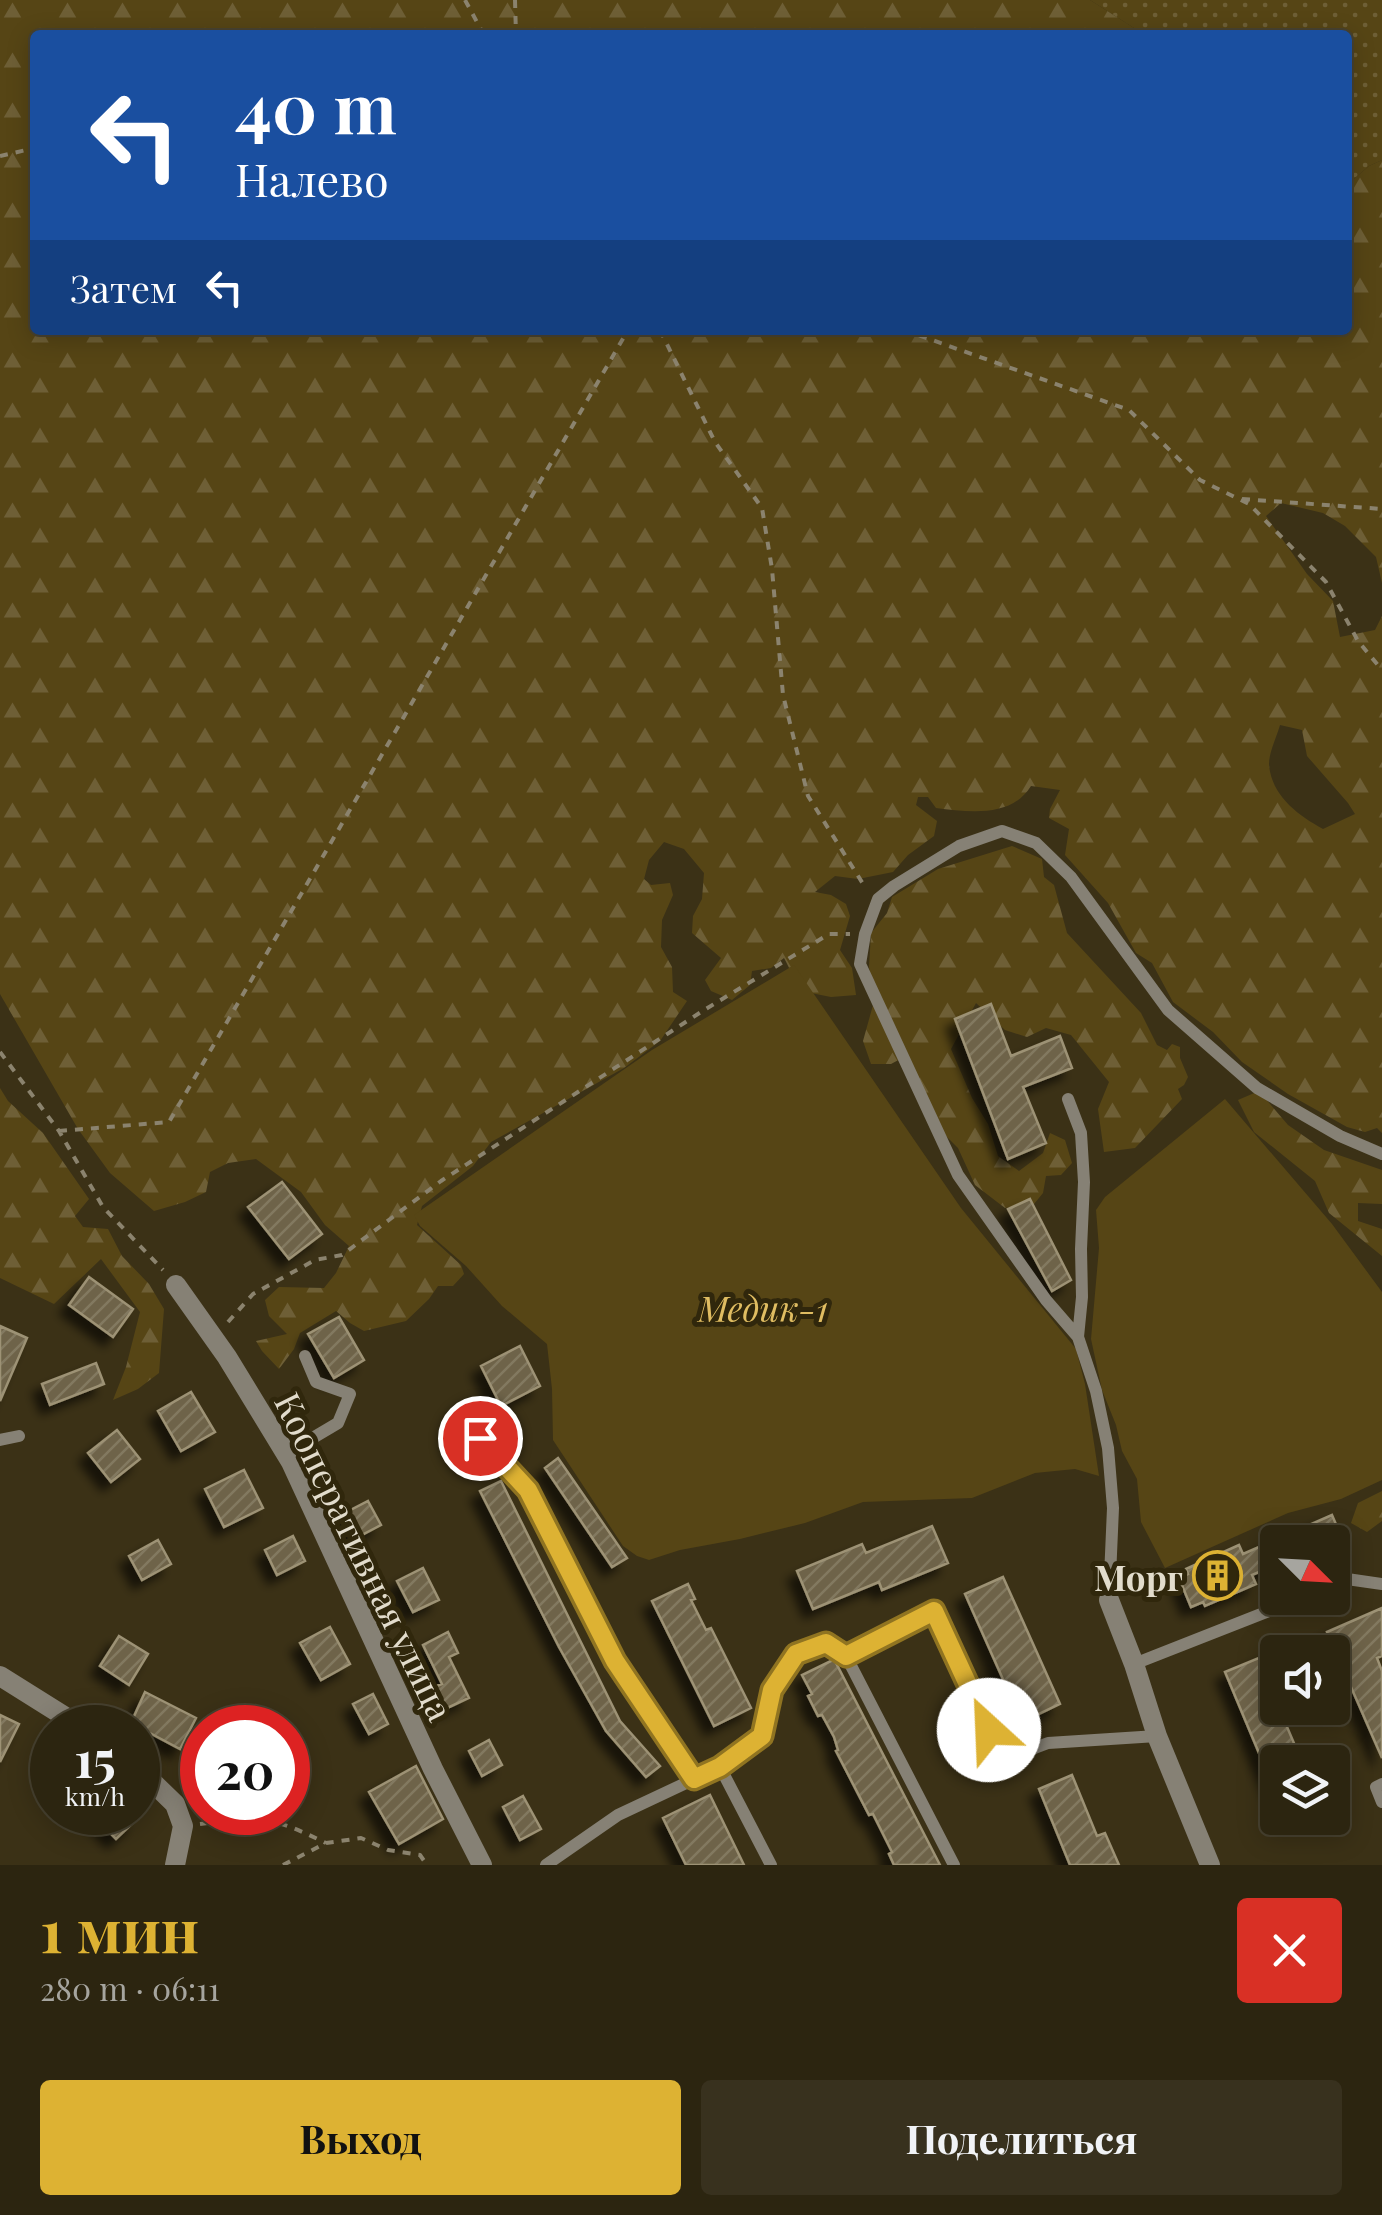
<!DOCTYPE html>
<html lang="ru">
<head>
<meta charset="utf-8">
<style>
  body { margin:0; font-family:"Playfair Display",serif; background:#38311e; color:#f1f3f6; height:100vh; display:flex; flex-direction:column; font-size:38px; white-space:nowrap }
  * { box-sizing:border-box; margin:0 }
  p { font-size:32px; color:#a6a59f }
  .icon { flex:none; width:55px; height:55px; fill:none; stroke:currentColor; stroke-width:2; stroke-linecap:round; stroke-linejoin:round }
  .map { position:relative; height:1865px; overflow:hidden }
  .details { display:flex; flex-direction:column; background:#2c2510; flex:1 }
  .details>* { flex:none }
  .banner { position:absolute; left:30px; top:30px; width:1322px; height:305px; border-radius:10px; box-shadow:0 5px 25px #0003,0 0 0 2px #484230; background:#1a4fa0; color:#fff; overflow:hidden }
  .needle { width:65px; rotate:114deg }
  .fabs { position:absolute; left:1260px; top:1525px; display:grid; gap:20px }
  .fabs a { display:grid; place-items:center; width:90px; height:90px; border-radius:10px; background:#2c2510; box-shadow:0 5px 25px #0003,0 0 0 2px #484230; font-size:50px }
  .speed { position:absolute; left:30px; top:1705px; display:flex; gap:20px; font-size:50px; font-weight:700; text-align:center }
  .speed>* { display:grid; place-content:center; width:130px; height:130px; border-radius:50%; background:#2c2510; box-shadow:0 5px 25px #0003,0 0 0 2px #484230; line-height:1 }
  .speed small { font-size:25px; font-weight:400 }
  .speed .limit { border:15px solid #d22; background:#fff; color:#111 }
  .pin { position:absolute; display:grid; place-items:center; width:85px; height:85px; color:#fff; margin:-42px; border:5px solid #fff; border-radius:50%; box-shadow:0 2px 10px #0007 }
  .me { position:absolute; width:110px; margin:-55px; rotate:335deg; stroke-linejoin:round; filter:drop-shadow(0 0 8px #0008) }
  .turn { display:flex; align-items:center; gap:35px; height:210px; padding:0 40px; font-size:45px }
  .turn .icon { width:130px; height:130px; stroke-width:2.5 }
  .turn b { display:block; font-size:70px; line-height:85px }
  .then { display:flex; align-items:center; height:95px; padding:0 40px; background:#0003; gap:20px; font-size:38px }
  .round { display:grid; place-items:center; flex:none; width:105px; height:105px; border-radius:10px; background:#38311e }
  .head { display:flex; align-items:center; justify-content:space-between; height:170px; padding:0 40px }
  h1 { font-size:60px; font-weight:700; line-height:75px; color:#ddb233 }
  .primary-button { display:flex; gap:20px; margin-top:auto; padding:20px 40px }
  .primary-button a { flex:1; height:115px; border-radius:10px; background:#ddb233; color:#111; font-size:40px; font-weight:700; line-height:115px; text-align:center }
  .primary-button a+a { background:#38311e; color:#f1f3f6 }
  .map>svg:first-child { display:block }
  .grass { fill:url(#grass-dots) }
  .forest { fill:url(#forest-firs); fill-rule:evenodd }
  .garden { fill:#564515 }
  .building { fill:url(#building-hatch); stroke:#9d9275; stroke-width:2.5; filter:url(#shadow) }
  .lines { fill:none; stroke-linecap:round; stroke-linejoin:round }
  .path { stroke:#8b836e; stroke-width:4; stroke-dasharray:8 8; stroke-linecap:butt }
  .service { stroke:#868175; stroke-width:12 }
  .minor { stroke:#868175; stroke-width:20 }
  .route-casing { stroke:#907421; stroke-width:25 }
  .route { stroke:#ddb233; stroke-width:18 }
  .labels { text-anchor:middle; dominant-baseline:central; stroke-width:10; stroke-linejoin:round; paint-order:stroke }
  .park-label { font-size:35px; font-style:italic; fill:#e0bd62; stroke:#30270c }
  .street-label { font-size:35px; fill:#e2dccc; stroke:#30270c }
  .poi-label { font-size:35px; font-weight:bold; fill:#e2dccc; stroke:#30270c; text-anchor:end }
</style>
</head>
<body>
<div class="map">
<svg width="1382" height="1865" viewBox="0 0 1382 1865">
  <defs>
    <pattern id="grass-dots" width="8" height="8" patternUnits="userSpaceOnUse" patternTransform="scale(2.5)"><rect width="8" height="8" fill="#564515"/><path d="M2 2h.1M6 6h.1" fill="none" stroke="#6e5f36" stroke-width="1.8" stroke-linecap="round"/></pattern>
    <pattern id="forest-firs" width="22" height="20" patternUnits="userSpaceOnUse" patternTransform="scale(2.5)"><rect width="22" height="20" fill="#564515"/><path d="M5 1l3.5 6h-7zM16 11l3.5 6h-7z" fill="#6e5f36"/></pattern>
    <pattern id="building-hatch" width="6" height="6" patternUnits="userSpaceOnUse" patternTransform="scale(2.5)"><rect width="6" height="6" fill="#6e6348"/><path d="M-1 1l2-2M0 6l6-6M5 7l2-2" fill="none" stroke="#827961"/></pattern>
    <filter id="shadow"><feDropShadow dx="-9" dy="9" stdDeviation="5" flood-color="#0009"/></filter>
  </defs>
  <rect width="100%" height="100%" fill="#3b3116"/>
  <path class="grass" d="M1090 0H1382V160L1369 166 1348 184V35H1145Z"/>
  <path class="forest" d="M0 0H1090L1145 35H35V330H1348V184L1369 166 1382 160V583L1376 557 1345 526 1323 513 1281 503 1266 516 1307 574 1333 601 1340 637 1375 630 1382 616V1133L1377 1128 1365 1132 1347 1127 1288 1094 1242 1062 1213 1032 1173 1002 1152 963 1136 953 1108 903 1065 855 1069 829 1049 818 1050 809 1060 790 1031 786C1011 818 970 812 936 808L928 797H918L916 805 937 821 934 836 908 855 893 872 858 879 835 876 815 892 831 895 846 904 850 916 840 950 852 968 856 995 831 997 801 991C793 981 791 970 784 958L771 968 752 971 750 985 732 1000 711 991 705 980 721 958 692 933 693 916 702 899 704 873 684 849 664 842 649 860 644 879 651 885 670 883 673 895 662 920 661 947 672 967 673 992 687 1001 660 1041 624 1068 491 1142 473 1166 422 1206 417 1225 461 1265 464 1274 453 1286H438L429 1299 406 1321 364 1331 350 1323 336 1311 300 1333 294 1349 279 1369 262 1351 256 1341 287 1334 269 1316 265 1300 279 1287 324 1288 336 1273 349 1246 325 1225 301 1192 256 1159 228 1163 210 1172 206 1192 185 1202 154 1211 110 1173 78 1129 0 994ZM1280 725 1302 730 1307 756 1348 803 1355 814 1323 829C1297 815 1271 795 1269 764 1269 752 1277 736 1280 725Z
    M1012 846 1042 859 1044 877 1054 885 1067 933 1141 1013 1157 1045 1167 1050 1172 1044 1180 1047V1058L1188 1077 1184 1085 1178 1089 1182 1099 1135 1148 1104 1152 1098 1109 1109 1082 1071 1035 1046 1028 1027 1037 1005 1030 976 1003 951 1049 972 1098 988 1124 998 1156 1019 1171 1043 1153 1050 1133 1065 1140 1072 1163 1061 1175 1046 1176 1043 1193 1034 1204 1005 1208 975 1185 958 1148 933 1123 904 1057 891 1064H871L863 1041 875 998 869 967 871 933 887 913 892 897 938 869Z
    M0 1088 8 1101 43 1133 89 1199 75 1216 83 1227 108 1229 122 1256 149 1284 164 1309 159 1373 138 1389 113 1400 126 1367 140 1312 101 1259 54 1304 0 1278Z
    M1259 1091 1288 1125 1324 1150 1382 1170V1204L1358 1203V1221L1382 1229V1256L1329 1213 1315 1181 1254 1132 1238 1100Z
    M1382 1491V1521L1367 1532 1351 1523 1358 1503Z"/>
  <path class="garden" d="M794 965 961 1208 1076 1349 1085 1384 1099 1476 1075 1469 1035 1473 972 1498 863 1502 805 1523 740 1539 680 1550 649 1560 637 1556 623 1546 553 1440 552 1389 547 1344 502 1306 466 1266 420 1226 414 1215 652 1050Z
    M1225 1099 1332 1224 1382 1292V1480L1341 1499 1288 1513 1165 1568 1141 1522 1137 1479 1122 1451 1116 1425 1102 1390 1091 1339 1099 1248 1096 1210 1105 1197Z"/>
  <path class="building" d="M991 1004 1011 1056 1060 1036 1072 1068 1023 1087 1046 1143 1008 1159 955 1019Z
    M282 1182 322 1234 289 1259 248 1207Z
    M1030 1199 1071 1280 1052 1291 1008 1209Z
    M89 1277 133 1309 113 1337 69 1305Z
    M339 1317 364 1360 334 1378 308 1334Z
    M0 1326 27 1338 0 1401Z
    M520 1346 540 1386 501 1406 481 1366Z
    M96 1363 104 1384 50 1405 42 1384Z
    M191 1392 215 1432 181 1451 158 1411Z
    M117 1430 140 1459 111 1482 88 1453Z
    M558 1458 627 1558 612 1567 545 1468Z
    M244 1470 263 1508 224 1527 205 1489Z
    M501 1481 620 1721 660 1766 646 1777 606 1731 559 1647 480 1491Z
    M368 1501 381 1525 354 1539 341 1515Z
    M1332 1515 1341 1536 1325 1542H1278V1564L1252 1575 1256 1584 1205 1606 1203 1602 1191 1607 1179 1578 1188 1574 1186 1569 1239 1545 1243 1554Z
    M932 1526 948 1563 882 1590 879 1582 813 1609 797 1571 862 1544 866 1553Z
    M293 1536 305 1561 277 1575 265 1550Z
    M158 1540 171 1564 142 1580 129 1556Z
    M423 1568 439 1600 413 1612 397 1581Z
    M1003 1577 1060 1704 1022 1722 965 1594Z
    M688 1584 695 1599 691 1600 706 1630 711 1628 751 1708 714 1726 652 1601Z
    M1382 1608V1656L1377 1658 1382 1671V1758L1327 1632Z
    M330 1627 350 1664 321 1680 300 1643Z
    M448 1632 458 1653 449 1657 469 1698 445 1709 434 1687 442 1684 423 1645Z
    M119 1636 148 1654 129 1685 100 1666Z
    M1278 1650V1684L1270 1687 1302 1762H1278L1277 1796 1225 1672Z
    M833 1660 835 1661 940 1865H894L889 1854 892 1852 873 1814 869 1815 836 1751 838 1750 834 1737 822 1715 818 1716 808 1696 812 1694 802 1675Z
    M145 1692 196 1718 180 1749 131 1723Z
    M373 1694 388 1724 369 1734 353 1704Z
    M0 1715 19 1724 0 1762Z
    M489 1740 502 1765 482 1776 469 1751Z
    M416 1766 443 1819 399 1844 369 1792Z
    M1072 1775 1097 1836 1105 1833 1119 1865H1070L1039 1789Z
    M710 1795 744 1865H686L663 1818Z
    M523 1796 541 1829 520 1840 503 1807Z
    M90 1812H127L135 1821 116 1839Z"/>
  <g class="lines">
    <path class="path" d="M465 0 484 35
      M515 0 516 35
      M0 156 35 148
      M660 330 715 442 762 508 772 569 783 695 808 796 865 887
      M904 330 1129 410 1200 480 1249 504 1326 582 1358 641 1382 670
      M1242 499 1382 509
      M0 1052 59 1131 103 1207 163 1270
      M59 1131 169 1122 628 330
      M228 1322 253 1294 315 1260 342 1255 441 1181 701 1012 829 934H850
      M200 1824C223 1821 251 1818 273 1822 292 1826 309 1835 326 1843
      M283 1865 326 1843 361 1838 388 1850 420 1855 427 1865"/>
    <path class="service" d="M1068 1099 1081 1133 1084 1182 1081 1249 1082 1297 1078 1337 1096 1391 1108 1448 1113 1508 1109 1600
      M1078 1337 1046 1300 958 1175 860 964 865 934 878 899 894 886 959 846 1002 831 1036 843 1071 877 1168 1010 1257 1088 1340 1136 1382 1154
      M462 1427 479 1438 528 1490 615 1661 695 1779
      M0 1440 19 1436
      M291 1462 311 1439 338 1423 350 1394 316 1382 305 1356
      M1332 1585 1347 1579 1382 1584
      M846 1656 934 1611 1003 1760 1048 1743 1157 1736
      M1134 1664 1302 1598
      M720 1767 771 1865
      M1382 1784 1376 1787 1382 1802
      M546 1865 618 1815 720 1767 762 1735 772 1690 796 1654 826 1643 846 1656 954 1865"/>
    <path class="minor" d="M176 1285 227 1357 291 1462 433 1769 482 1865
      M1109 1600 1134 1664 1157 1736 1210 1865
      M0 1676 83 1728
      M138 1768 175 1804 183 1826 175 1865"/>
  </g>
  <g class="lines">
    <defs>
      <path id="route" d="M480 1438 528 1490 615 1661 694 1779 720 1767 762 1736 772 1690 796 1654 826 1643 846 1656 934 1611 989 1730"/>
    </defs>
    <use href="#route" class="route-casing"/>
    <use href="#route" class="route"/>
  </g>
  <defs>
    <symbol id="building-ring" viewBox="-11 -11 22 22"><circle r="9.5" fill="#30270c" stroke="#ddb233" stroke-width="1.5"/><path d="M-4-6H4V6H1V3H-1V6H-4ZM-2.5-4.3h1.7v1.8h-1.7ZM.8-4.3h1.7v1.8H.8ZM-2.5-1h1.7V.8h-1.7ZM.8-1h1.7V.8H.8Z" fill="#ddb233"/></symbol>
  </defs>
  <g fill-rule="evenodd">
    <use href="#building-ring" x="1190" y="1548" width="55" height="55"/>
  </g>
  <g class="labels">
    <g class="park-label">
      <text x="763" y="1307">Медик-1</text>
    </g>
    <g class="street-label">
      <text transform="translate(365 1556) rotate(64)">Кооперативная улица</text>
    </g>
    <g class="poi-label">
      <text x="1183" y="1576">Морг</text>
    </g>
  </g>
</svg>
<div class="fabs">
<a><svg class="needle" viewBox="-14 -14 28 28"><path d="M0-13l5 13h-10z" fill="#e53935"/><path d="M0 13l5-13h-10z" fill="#a6a59f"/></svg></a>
<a><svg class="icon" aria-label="sound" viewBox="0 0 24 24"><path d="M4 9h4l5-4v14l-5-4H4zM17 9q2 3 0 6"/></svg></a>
<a><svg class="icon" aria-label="layers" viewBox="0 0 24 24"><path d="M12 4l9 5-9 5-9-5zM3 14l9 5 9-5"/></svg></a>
</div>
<div class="speed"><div>15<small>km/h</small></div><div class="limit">20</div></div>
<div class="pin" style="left:480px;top:1438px;background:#d93025"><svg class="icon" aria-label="arrive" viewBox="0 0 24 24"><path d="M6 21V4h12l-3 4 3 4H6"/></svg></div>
<svg class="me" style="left:989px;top:1730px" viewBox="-20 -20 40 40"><circle r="19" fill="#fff"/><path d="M0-13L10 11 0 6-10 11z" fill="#ddb233"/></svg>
<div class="banner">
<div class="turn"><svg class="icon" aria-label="left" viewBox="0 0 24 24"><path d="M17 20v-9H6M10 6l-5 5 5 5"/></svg><div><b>40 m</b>Налево</div></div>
<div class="then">Затем<svg class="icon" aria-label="left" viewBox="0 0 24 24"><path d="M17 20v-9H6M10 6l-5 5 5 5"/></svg></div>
</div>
</div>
<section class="details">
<div class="head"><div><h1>1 мин</h1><p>280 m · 06:11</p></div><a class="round" style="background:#d93025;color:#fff"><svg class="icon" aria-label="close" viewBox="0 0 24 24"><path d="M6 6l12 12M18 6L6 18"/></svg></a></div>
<div class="primary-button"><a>Выход</a><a>Поделиться</a></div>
</section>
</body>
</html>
